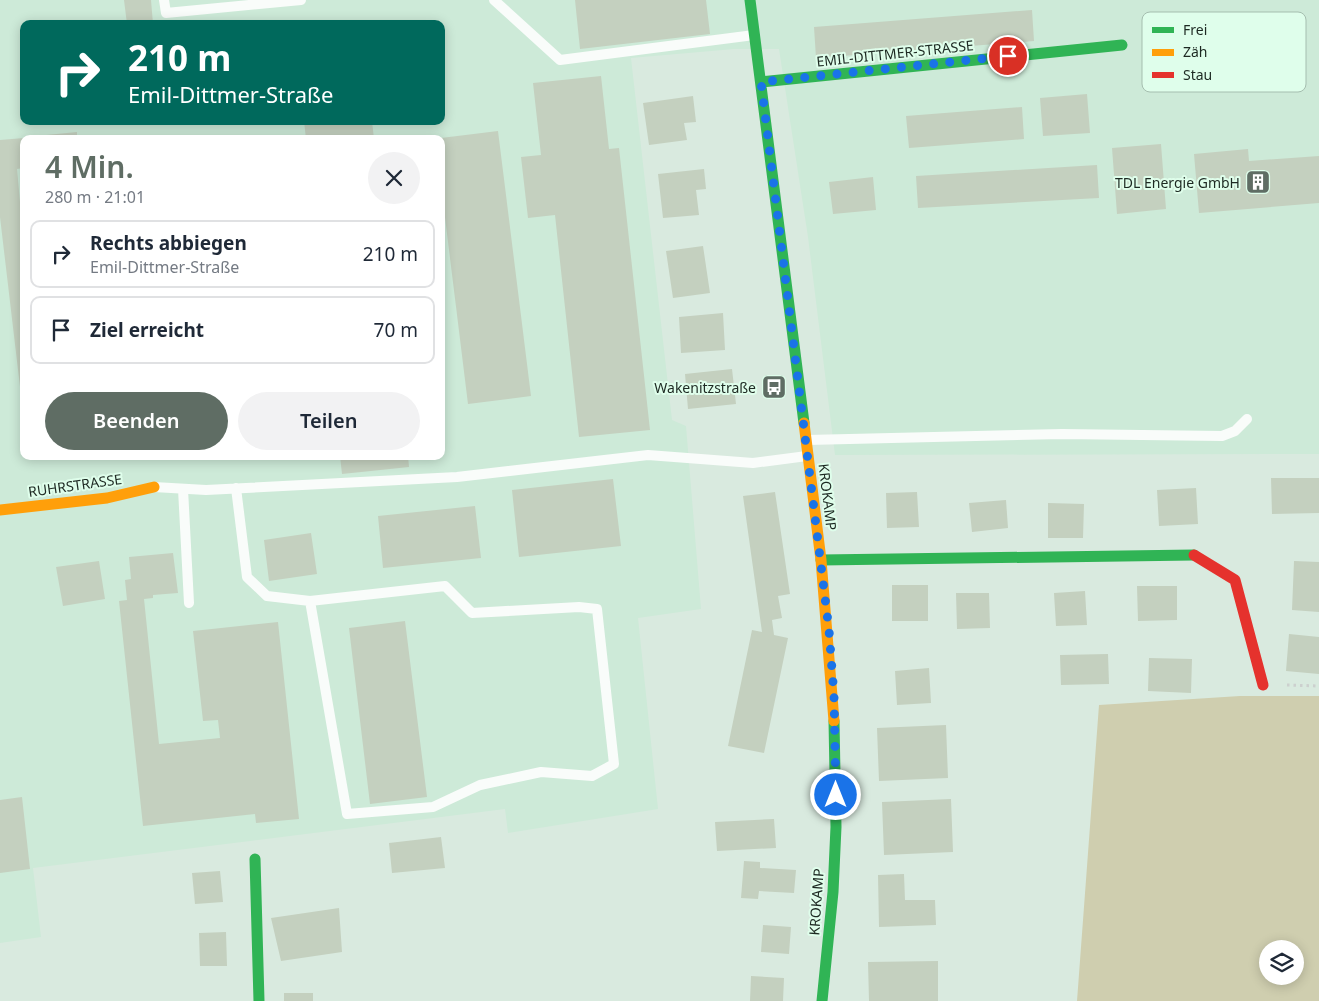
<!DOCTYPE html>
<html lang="de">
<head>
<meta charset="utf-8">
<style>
  body { margin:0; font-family:"Noto Sans",sans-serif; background:#f2f2f3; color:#1f2937; height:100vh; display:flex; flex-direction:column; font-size:19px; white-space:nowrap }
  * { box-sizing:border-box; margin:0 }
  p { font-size:16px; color:#747a83 }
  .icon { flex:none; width:28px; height:28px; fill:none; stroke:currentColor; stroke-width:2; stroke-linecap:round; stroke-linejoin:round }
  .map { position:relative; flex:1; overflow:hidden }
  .panel { position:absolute; left:20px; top:135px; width:425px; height:325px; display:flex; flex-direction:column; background:#fff; border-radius:10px; box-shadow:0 2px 12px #0003 }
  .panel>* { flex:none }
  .hud { position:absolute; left:20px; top:20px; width:425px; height:105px; border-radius:10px; box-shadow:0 2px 12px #0003; background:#00695c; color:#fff; overflow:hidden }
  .buttons { position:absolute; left:1259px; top:940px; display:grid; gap:10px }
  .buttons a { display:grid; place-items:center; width:45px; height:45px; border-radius:50%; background:#fff; box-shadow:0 2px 12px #0003; font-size:25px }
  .pin { position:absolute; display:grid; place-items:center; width:42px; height:42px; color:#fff; margin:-21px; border:2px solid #fff; border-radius:50%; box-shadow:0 1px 5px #0007 }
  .me { position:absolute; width:55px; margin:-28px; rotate:0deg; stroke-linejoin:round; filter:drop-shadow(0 0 4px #0008) }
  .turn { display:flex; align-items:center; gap:18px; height:105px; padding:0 25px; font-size:22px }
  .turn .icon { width:65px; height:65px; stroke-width:2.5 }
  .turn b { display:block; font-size:35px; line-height:42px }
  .round { display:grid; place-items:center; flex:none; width:52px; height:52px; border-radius:26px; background:#f2f2f3 }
  .summary { display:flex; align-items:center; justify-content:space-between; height:85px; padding:0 25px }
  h1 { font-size:30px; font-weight:600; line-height:38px; color:#5f6d64 }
  .primary-button { display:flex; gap:10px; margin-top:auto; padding:10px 25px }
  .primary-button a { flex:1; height:58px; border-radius:30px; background:#5f6d64; color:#fff; font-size:20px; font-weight:600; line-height:58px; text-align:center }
  .primary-button a+a { background:#f2f2f3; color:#1f2937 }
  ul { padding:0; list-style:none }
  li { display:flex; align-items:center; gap:15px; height:68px; margin:0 10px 8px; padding:0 15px; border:2px solid #e0e1e3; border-radius:10px }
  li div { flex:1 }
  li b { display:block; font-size:19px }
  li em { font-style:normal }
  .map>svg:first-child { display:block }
  .built { fill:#cdead8; fill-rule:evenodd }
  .green { fill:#cfceaf; fill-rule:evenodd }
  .building { fill:#c4d0bf }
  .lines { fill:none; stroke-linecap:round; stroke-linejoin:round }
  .path { stroke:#ccd0ce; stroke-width:3; stroke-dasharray:2.5 4; stroke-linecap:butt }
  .lane { stroke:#f9fcfa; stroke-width:10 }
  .fast { stroke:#30b455; stroke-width:11 }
  .slow { stroke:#ff9f0a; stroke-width:11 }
  .jam { stroke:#e5322d; stroke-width:11 }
  .route { stroke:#1a73e8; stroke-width:9; stroke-dasharray:0 16.2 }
  .labels { text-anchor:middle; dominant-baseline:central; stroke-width:4; stroke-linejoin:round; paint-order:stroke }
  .street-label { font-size:14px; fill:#1d2922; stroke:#dffeeb }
  .poi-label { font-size:14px; fill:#1d2922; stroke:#dffeeb; text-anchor:end }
  .key { fill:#dffeeb; stroke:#a5beaf; stroke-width:1 }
  .key-label { font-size:14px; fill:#1d2922 }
</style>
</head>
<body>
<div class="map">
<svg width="1319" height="1001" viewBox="0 0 1319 1001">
  <rect width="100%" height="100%" fill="#d9eadf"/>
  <path class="built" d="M0 0H1319V454L835 455 808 237 779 49H734L631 58 672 420 686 426 701 609 638 618 658 809 508 833 505 809 33 868 41 937 0 943ZM24 24H441V121H24ZM24 139H441V456H24Z"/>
  <path class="green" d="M1240 696H1319V1001H1077L1099 705ZM1268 949H1295V976H1268Z"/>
  <path class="building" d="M124 0H151L153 24H127Z
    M575 0H706L710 34 580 49Z
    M1032 10 1034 41 816 58 814 27Z
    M601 76 609 149 619 148 650 430 579 437 555 215 528 218 521 157 541 155 533 83Z
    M1087 94 1090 133 1043 136 1040 98Z
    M693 96 696 122 684 123 687 140 649 145 643 103Z
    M1022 107 1024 139 909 148 906 116Z
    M304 121H372L374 139H306Z
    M498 131 531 396 468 404 441 185V138Z
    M77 132V139H26V137Z
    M24 138V168L17 169 20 202 24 201 23 412 0 217V140Z
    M1161 144 1166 209 1117 214 1112 148Z
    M1248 149 1249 161 1319 156V203L1199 213 1194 154Z
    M1097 165 1099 198 918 208 916 176Z
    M704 169 706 189 696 190 699 215 663 218 658 174Z
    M873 177 876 210 833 214 829 182Z
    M703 246 710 293 673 298 666 251Z
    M723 313 725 350 681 353 679 317Z
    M732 369 736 404 688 409 685 374Z
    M340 456H408L409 467 342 474Z
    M1271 478H1319V513L1272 514Z
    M613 479 621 546 519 557 512 490Z
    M1196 488 1198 524 1159 526 1157 490Z
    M775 492 790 594 778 596 782 618 772 620 774 635 788 638 764 753 728 746 752 630 762 632 743 496Z
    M917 492 919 527 887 528 886 493Z
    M1006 500 1008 528 972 532 969 503Z
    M1048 503 1084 504 1083 538H1048Z
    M475 506 481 558 383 568 378 516Z
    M311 533 317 574 269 581 264 540Z
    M173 553 178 593 153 595V598L144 599 159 744 220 738 218 720 203 721 193 631 278 622 299 819 256 823 255 814 143 826 119 601 127 600 125 580 131 579 129 557Z
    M99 561 105 599 63 606 56 567Z
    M1294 561 1319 562V612L1292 610Z
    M892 585H928V621H892Z
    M1137 586H1177V620L1138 621Z
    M1085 591 1087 625 1056 626 1054 593Z
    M956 593H989L990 628 957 629Z
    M405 621 427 797 370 804 349 628Z
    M1289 634 1319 637V674L1286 671Z
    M1108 654 1109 684 1061 685 1060 655Z
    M1149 658 1192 659 1191 693 1148 691Z
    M929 668 931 703 897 705 895 671Z
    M946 725 948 778 879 781 877 728Z
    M22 797 30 869 0 873V800Z
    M951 799 953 852 884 855 882 802Z
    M774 819 776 848 717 851 715 822Z
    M441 837 445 868 392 873 389 843Z
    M744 861 760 862V868L796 870 794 893 759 891 758 899 741 898Z
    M220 871 223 902 195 904 192 873Z
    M904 874 905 900H935L936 925 879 927 878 875Z
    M339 908 342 952 281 961 271 918Z
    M763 925 791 927 789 954 761 952Z
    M226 932 227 966H200L199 933Z
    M938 961V1001H869L868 962Z
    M751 976 784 978 783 1001H750Z
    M284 993H313V1001H284Z"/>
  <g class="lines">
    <path class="path" d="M1287 685 1319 686"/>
    <path class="lane" d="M164 0 166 13 301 0
      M494 0 560 60 754 35
      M807 440 1062 434 1222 436 1235 431 1247 419
      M154 487 206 490 457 477 648 455 753 463 807 456
      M236 488 247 577 267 596 310 601 347 814 433 807 480 785 541 772 592 776 614 764 597 609 579 607 472 613 445 586 310 601
      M183 489 189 603"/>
    <path class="fast" d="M750 0 804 423
      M761 82 1122 45
      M821 560 1194 555
      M255 859 259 1001
      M822 1001 833 892 836 827 834 721"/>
    <path class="slow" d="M804 423 821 560 834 721
      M0 510 107 498 154 487"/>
    <path class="jam" d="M1194 555 1235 580 1263 685"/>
  </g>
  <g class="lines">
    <path class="route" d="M836 795 834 696 829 630 761 82 1008 56"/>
  </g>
  <defs>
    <symbol id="building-square" viewBox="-11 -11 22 22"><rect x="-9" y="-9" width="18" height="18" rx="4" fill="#5f6d64" stroke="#dffeeb"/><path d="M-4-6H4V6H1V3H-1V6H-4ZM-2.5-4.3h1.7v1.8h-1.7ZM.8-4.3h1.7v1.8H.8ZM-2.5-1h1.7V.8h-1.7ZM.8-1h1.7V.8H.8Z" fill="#fff"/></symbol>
    <symbol id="bus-square" viewBox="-11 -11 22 22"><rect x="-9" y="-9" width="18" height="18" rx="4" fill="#5f6d64" stroke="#dffeeb"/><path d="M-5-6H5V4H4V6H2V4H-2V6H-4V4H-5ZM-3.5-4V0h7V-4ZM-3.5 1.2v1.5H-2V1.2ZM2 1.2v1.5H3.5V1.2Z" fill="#fff"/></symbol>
  </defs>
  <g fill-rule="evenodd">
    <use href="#building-square" x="1244" y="168" width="28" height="28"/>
    <use href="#bus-square" x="760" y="373" width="28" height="28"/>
  </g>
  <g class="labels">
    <g class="street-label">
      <text transform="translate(895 53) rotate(-6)">EMIL-DITTMER-STRASSE</text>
      <text transform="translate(75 485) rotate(-8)">RUHRSTRASSE</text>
      <text transform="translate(828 497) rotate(83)">KROKAMP</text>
      <text transform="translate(816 902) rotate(-86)">KROKAMP</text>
    </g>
    <g class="poi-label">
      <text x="1240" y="182">TDL Energie GmbH</text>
      <text x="756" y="387">Wakenitzstraße</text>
    </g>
  </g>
  <rect x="1142" y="12" width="164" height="80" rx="8" class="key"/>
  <rect x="1152" y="27" width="22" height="6" fill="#30b455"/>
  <rect x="1152" y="49" width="22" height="7" fill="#ff9f0a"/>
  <rect x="1152" y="72" width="22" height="6" fill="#e5322d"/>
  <g class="key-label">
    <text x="1183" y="35">Frei</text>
    <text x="1183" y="57">Zäh</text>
    <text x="1183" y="80">Stau</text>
  </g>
</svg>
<div class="buttons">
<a><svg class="icon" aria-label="layers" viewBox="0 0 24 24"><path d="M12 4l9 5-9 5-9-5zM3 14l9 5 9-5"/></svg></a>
</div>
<div class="pin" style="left:1008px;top:56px;background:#d93025"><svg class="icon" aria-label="arrive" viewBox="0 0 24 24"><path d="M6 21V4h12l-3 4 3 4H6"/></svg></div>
<svg class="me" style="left:836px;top:795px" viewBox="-20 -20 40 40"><circle r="17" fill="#1a73e8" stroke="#fff" stroke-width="3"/><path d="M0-11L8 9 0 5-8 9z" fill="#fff"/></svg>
<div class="hud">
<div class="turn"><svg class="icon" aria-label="right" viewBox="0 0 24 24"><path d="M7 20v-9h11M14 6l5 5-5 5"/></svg><div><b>210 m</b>Emil-Dittmer-Straße</div></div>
</div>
<section class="panel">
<div class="summary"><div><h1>4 Min.</h1><p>280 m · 21:01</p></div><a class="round"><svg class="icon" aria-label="close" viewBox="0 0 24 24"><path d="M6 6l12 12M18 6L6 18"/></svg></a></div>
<ul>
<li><svg class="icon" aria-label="right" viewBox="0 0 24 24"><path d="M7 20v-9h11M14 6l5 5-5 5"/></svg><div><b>Rechts abbiegen</b><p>Emil-Dittmer-Straße</p></div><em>210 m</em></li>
<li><svg class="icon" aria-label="arrive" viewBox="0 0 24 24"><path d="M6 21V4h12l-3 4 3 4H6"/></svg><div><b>Ziel erreicht</b></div><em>70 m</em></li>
</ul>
<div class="primary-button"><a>Beenden</a><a>Teilen</a></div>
</section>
</div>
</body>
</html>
